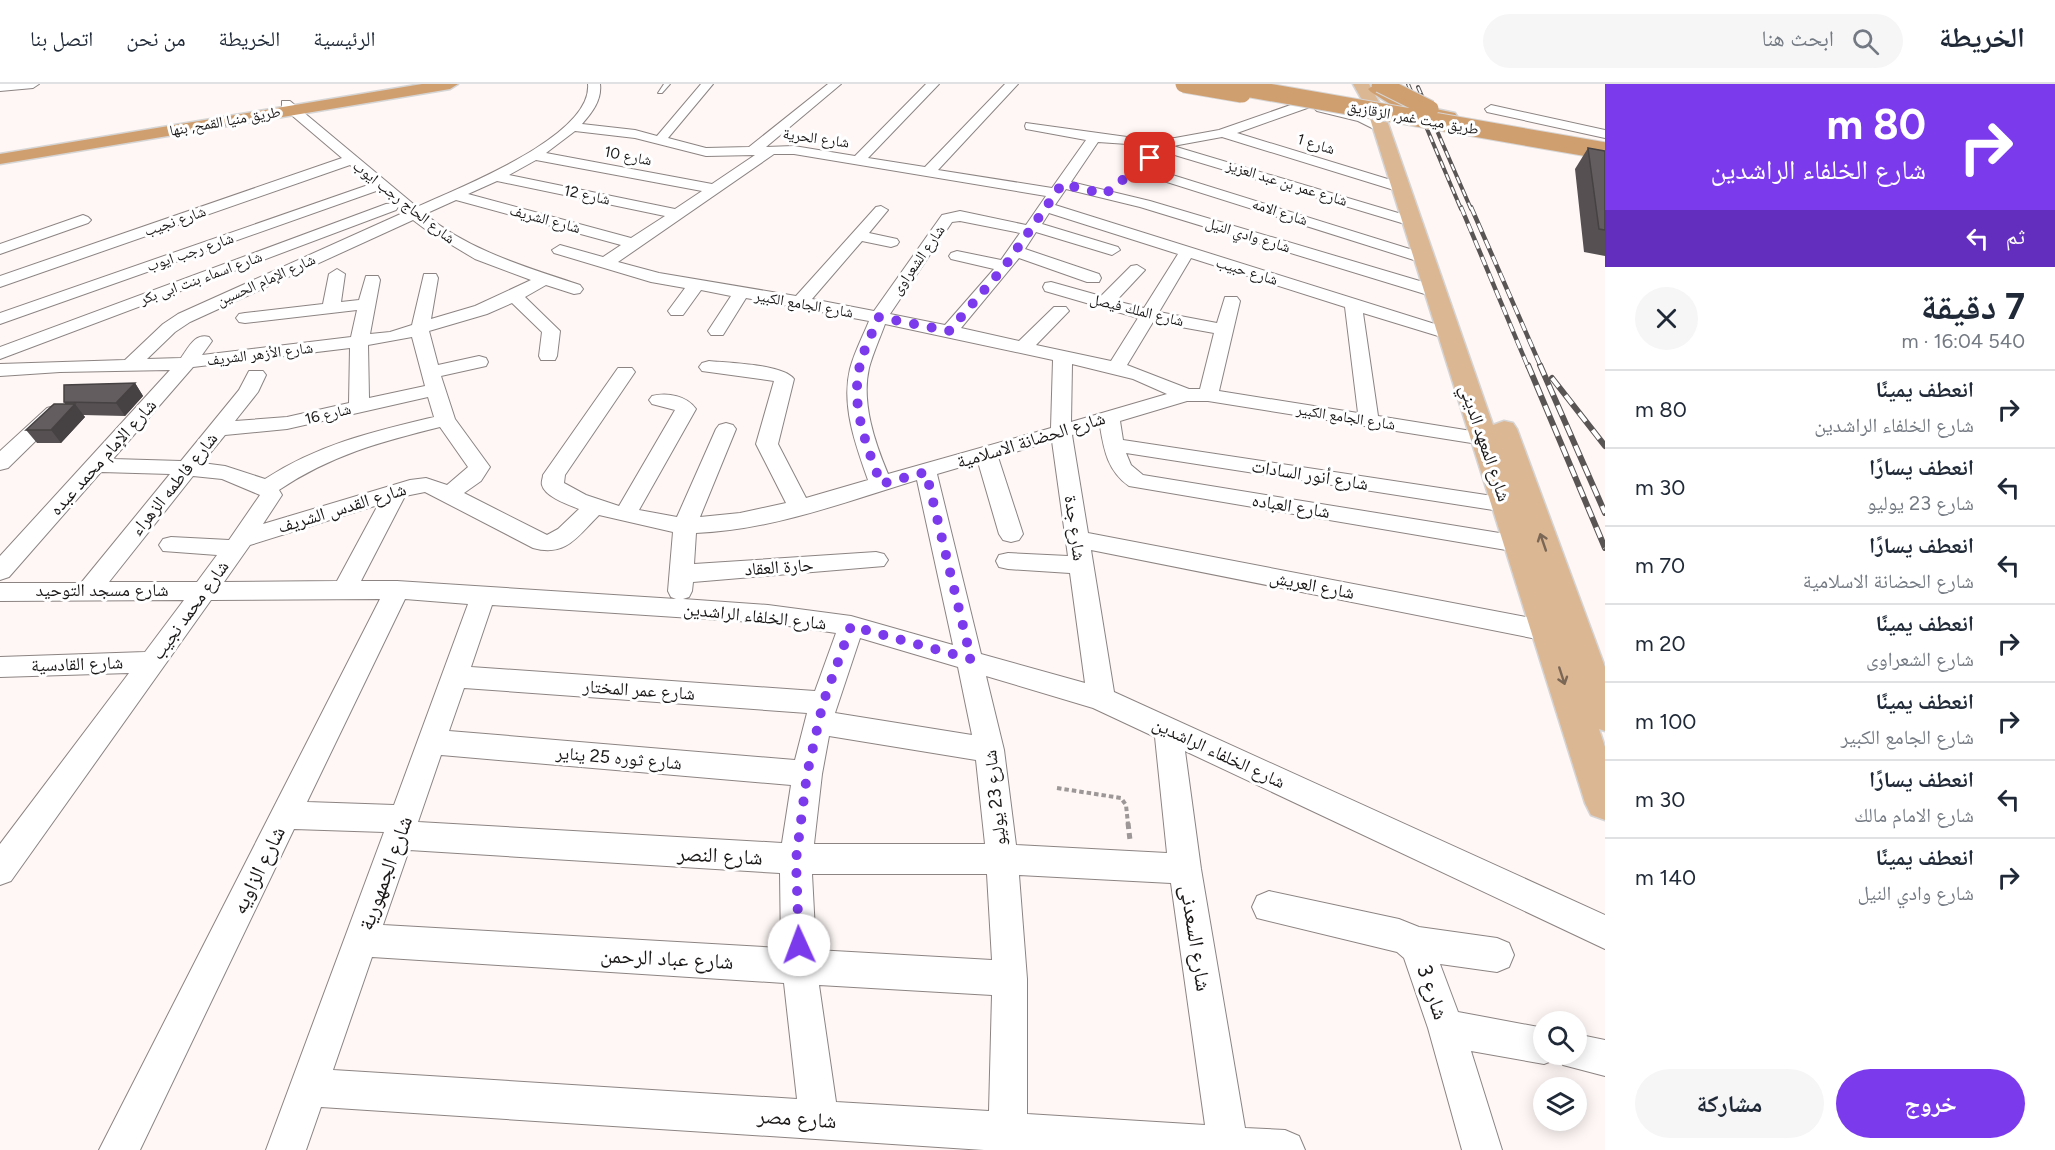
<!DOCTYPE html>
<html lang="ar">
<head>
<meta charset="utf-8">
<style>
  body { margin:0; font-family:Figtree,"Noto Naskh Arabic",sans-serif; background:#f6f6f7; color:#1f2937; direction:rtl; height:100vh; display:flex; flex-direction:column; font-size:22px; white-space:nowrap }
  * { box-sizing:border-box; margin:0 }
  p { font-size:20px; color:#747a83 }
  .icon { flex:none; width:33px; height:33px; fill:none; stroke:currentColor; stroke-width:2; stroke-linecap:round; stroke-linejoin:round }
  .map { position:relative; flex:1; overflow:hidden; direction:ltr }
  .details { display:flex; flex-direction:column; background:#fff; width:450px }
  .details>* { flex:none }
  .hud { background:#7c3aed; color:#fff; overflow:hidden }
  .controls { position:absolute; left:1533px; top:927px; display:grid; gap:12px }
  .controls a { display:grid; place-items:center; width:54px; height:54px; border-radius:50%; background:#fff; box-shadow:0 3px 15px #0003; font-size:30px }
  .pin { position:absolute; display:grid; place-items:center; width:51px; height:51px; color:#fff; margin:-26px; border-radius:12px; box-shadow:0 3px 9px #0006 }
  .me { position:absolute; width:66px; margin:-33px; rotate:358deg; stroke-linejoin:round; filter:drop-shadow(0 0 4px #0008) }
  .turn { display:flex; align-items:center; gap:21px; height:126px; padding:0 30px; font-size:27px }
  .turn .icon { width:78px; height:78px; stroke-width:2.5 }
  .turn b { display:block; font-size:42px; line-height:51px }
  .then { display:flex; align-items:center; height:57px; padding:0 30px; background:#0003; gap:12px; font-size:22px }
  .round { display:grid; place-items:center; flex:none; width:63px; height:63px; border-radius:32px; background:#f6f6f7 }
  .head { display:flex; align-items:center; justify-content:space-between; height:102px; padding:0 30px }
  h1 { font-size:36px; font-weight:700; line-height:45px }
  .button { display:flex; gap:12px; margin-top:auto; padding:12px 30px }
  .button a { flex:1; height:69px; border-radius:36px; background:#7c3aed; color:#fff; font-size:24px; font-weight:700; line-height:69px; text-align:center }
  .button a+a { background:#f6f6f7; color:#1f2937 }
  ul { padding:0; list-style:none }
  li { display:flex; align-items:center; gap:18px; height:78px; padding:0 30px; border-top:2px solid #e0e1e3 }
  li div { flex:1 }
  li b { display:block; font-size:22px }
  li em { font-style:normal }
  header { display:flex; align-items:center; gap:36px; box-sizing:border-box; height:84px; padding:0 30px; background:#fff; border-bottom:2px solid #e0e1e3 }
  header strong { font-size:28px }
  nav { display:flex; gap:33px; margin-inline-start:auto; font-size:21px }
  .search { width:420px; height:54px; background:#f6f6f7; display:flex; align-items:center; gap:15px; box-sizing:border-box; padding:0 21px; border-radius:33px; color:#747a83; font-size:22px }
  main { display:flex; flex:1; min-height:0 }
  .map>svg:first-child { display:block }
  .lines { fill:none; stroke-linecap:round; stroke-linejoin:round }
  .service-casing { stroke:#8c8483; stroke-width:2 }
  .minor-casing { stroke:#8c8483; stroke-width:2 }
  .tertiary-casing { stroke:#8c8483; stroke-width:2 }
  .primary-casing { stroke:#d6d5d5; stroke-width:3 }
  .trunk-casing { stroke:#d6d5d5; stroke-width:3 }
  .path-far1 { stroke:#9d9897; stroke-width:4; stroke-dasharray:4.5 3; stroke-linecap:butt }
  .path { stroke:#9d9897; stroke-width:5; stroke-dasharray:6 4; stroke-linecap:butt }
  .service { fill:#fff; fill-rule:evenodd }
  .minor { fill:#fff; fill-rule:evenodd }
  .tertiary { fill:#fff; fill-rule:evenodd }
  .primary { fill:#dcb794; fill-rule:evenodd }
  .trunk { fill:#d09f70; fill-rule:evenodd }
  .rail-far2-casing { stroke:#595555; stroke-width:4 }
  .rail-far1-casing { stroke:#595555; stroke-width:4.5 }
  .rail-casing { stroke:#595555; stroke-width:6 }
  .rail-far2 { stroke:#fff; stroke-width:2; stroke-dasharray:7; stroke-linecap:butt }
  .rail-far1 { stroke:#fff; stroke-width:3; stroke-dasharray:9; stroke-linecap:butt }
  .rail { stroke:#fff; stroke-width:4; stroke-dasharray:11; stroke-linecap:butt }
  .trunk-bridge-casing { stroke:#d6d5d5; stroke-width:19; stroke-linecap:butt }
  .trunk-bridge { stroke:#d09f70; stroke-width:17 }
  .wall { fill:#565052 }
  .shaded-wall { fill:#464142 }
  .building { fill:#645d5f; stroke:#464142; stroke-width:1.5 }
  .oneway { stroke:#7b6756 }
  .route { stroke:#7c3aed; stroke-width:10; stroke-dasharray:0 18 }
  .labels { text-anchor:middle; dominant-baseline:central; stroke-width:6; stroke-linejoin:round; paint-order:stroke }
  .far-street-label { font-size:15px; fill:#1a1717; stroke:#fff }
  .street-label { font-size:18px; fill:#1a1717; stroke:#fff }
  .near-street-label { font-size:21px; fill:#1a1717; stroke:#fff }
</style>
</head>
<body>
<header>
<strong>الخريطة</strong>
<div class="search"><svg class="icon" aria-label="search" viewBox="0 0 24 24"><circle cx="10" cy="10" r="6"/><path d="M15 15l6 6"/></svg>ابحث هنا</div>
<nav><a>الرئيسية</a><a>الخريطة</a><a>من نحن</a><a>اتصل بنا</a></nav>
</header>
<main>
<section class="details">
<div class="hud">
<div class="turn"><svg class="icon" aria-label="right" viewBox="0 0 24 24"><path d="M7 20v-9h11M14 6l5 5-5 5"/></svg><div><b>80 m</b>شارع الخلفاء الراشدين</div></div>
<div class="then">ثم<svg class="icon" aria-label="left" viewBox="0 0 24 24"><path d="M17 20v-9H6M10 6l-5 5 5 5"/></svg></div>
</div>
<div class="head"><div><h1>7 دقيقة</h1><p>540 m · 16:04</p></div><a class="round"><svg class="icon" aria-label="close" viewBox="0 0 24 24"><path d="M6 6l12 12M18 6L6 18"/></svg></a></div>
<ul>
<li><svg class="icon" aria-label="right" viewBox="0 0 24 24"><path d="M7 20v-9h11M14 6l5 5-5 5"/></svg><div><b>انعطف يمينًا</b><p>شارع الخلفاء الراشدين</p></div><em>80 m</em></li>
<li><svg class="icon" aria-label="left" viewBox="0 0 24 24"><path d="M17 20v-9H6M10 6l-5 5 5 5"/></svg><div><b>انعطف يسارًا</b><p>شارع 23 يوليو</p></div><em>30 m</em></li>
<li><svg class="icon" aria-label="left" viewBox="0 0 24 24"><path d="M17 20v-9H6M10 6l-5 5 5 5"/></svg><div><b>انعطف يسارًا</b><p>شارع الحضانة الاسلامية</p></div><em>70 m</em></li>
<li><svg class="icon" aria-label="right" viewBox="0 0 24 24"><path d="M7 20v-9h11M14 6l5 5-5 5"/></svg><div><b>انعطف يمينًا</b><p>شارع الشعراوى</p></div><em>20 m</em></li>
<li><svg class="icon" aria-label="right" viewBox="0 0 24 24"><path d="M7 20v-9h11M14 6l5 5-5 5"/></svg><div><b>انعطف يمينًا</b><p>شارع الجامع الكبير</p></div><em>100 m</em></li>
<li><svg class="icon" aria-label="left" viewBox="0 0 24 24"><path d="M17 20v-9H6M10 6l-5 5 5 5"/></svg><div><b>انعطف يسارًا</b><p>شارع الامام مالك</p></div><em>30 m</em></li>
<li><svg class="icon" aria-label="right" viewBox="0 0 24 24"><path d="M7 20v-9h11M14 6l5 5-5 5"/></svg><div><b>انعطف يمينًا</b><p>شارع وادي النيل</p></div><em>140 m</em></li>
</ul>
<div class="button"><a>خروج</a><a>مشاركة</a></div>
</section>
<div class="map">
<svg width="1605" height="1066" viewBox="0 0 1605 1066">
  <rect width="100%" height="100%" fill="#fef7f6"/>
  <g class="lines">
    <defs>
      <path id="service" d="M664 0H670L662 9H658Z"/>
      <path id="minor" d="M0 0H39L33 4 0 7Z
        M588 0H600C602 16 592 29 582 40L635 46 657 52 701 0H713L668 54 706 64 749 63 828 0H841L766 63 794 62 855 72 926 0H939L868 74 925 83 1005 0H1018L938 86 1052 104 1086 56 1026 45 1025 42 1026 39 1127 53 1175 54 1219 46 1302 17H1310V23L1237 49 1404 100 1406 103 1404 106H1394L1222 53 1173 62 1415 134 1418 137 1415 140H1405L1158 66 1157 62 1098 58 1071 98 1150 117 1440 203 1443 207 1440 211H1428L1140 123 1066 105 1055 121 1454 246 1457 250 1454 254 1448 255 1363 229 1378 332 1484 349 1491 351 1494 355 1491 359 1484 361 1208 317H1187L1120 337 1123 356 1506 414 1514 416 1517 421 1514 426 1506 428 1126 369 1131 381 1143 391 1518 452 1526 454 1530 460 1526 466 1518 468 1129 402C1108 387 1104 367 1100 342L1072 351 1088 449 1547 537 1556 540 1560 547 1556 554 1547 557 1091 466 1114 608 1605 831V865L1185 667 1201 785 1245 1044 1285 1046 1299 1052 1305 1066H984L321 1023 306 1066H266L384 748 294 745 140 1066H99L380 515 211 516 11 797 0 801V760L129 589 0 593V573L145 568 184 516 0 517V499H81L170 390 101 388 9 493 0 496V472L170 286 60 288 0 292V280L125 276 163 240 178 230 405 128 398 123 396 126 0 275V263L386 120 394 119 379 106 0 240V229L371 100 350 81 0 203V192L342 74 282 23V17H290L417 123C457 104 593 53 588 0ZM575 47 635 54 706 72 755 71 712 100 546 69ZM774 70H794L1046 112 1026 141 960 127 942 131 874 227 812 215 862 157 891 163 897 161 899 158 897 155 869 149 888 126 881 122 876 123 796 212 659 189 618 178ZM536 76 702 107 675 125 509 91ZM497 97 665 132 631 154 468 110ZM456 116 621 161 603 173 560 161 552 166 554 169 651 198 685 204 668 227 671 231H683L701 206 731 212 708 247 711 251H723L746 214 869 237C863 252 854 269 850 285 841 322 856 362 868 396L806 414 778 360 794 295C783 280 728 279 709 277L702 279 699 283 702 287 774 297 756 360 786 419 740 429 700 433 736 345 733 341 726 339 719 341 716 345 677 433 639 426 696 325C687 312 668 308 652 312L649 316 652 320 675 326 619 422 586 411 564 399 565 391 635 288 632 284H618L543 391C543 394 541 398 542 401 545 413 569 421 579 425L558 445 547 451 464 409 481 397 490 383 455 335 441 292 486 282 488 278 486 274 479 272 438 281 429 247 487 230 512 219 542 248 539 272 541 276H555L557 272 560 247 525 213 546 201 574 210 580 209 583 205 580 201C527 183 469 167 425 130ZM1049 129 1178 170 1144 224 1116 217 1145 186 1137 181 1131 182 1101 212 1051 198 1045 199 1043 203 1045 207 1138 234 1111 277 1036 261 1069 227 1066 223H1054L1019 257 961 244 1019 174 1087 198H1099L1101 194 1099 190 1025 165 1036 148 1112 171 1120 166 1118 163 1042 140ZM413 136 425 145 475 175 531 196 475 222 431 235 438 194 436 190H424L412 241 390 248 370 250 380 196 378 192H366L359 216 341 218 345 190 337 185 329 190 323 220 245 229 239 230 236 234 239 238 245 239 357 226 351 253 202 271 212 257 209 253C195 249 189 263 181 274L147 275 175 248 190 238ZM960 137 1020 149 1001 176 957 167 951 169 949 172 951 175 994 185 945 241 890 230 952 138ZM1191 174 1345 223 1358 329 1219 307 1240 217 1237 213H1225L1217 239 1159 228ZM1153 238 1214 249 1200 305H1189L1127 281ZM885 240 1053 276 1051 344 888 390C875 359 861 319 869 284 873 269 880 254 885 240ZM412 253 425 302 369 314 368 261ZM350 264 349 319 287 333 235 337 258 308 266 291 263 287H249L239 306 181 377 113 375 193 283ZM1072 280 1133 295 1167 310 1071 338ZM428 313 434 333C372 348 319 360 265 395L225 382 202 379 225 351 287 345ZM440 343 468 383 447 401 426 394 410 396 263 440 282 411 279 406C331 371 380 358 440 343ZM1052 357 1068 472 1008 469 999 471 996 477 999 483 1008 485 1070 489 1085 599 981 570 937 390 978 378 999 450 1003 456 1011 458 1019 456 1023 450 998 373ZM193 392 222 395 260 411 229 456 171 453 163 455 159 461 163 467 217 471 197 498H109ZM917 396 953 561 851 532 768 521 683 515 689 513 692 507 693 498 884 482 888 476 884 470 876 468 694 480 696 449C772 446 845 418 917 396ZM425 408 533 464C566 473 577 453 599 431L673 448 668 507 671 513 676 515 397 497H361L405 412ZM378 421 337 497 224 498 250 461ZM405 515 468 520 394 721 307 718ZM492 521 768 539 836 549 815 607 471 583ZM860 554 958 583 972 651 835 629ZM986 592 1093 624 1155 653 1167 769 1016 761 1004 666ZM464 604 807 629 795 676 449 647ZM829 652 976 676 985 760H814L822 690ZM441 671 791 701 782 759 418 738ZM409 766 780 789 781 864 383 841ZM812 790H987L992 876 816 866ZM1019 791 1171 799 1205 1041 1027 1030V895ZM372 873 784 899 797 1015 333 986ZM819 901 992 911 989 1027 836 1018Z
        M1491 21 1605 46V54L1487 28 1485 25Z
        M1137 80 1429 171 1431 174 1429 177H1417L1132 87 1130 84 1132 81Z
        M83 131 88 133 91 136 88 139 0 170V160Z
        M54 322 61 324 64 328 61 332 8 384 0 386V367L47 324Z
        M1269 807 1399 835 1419 843 1497 854 1509 859 1514 871 1509 883 1497 888 1440 880 1458 928 1544 944V970H1576V950L1605 956V992L1563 981 1559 971 1557 975 1544 980 1471 967 1502 1066H1462L1428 944 1404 874 1397 868 1257 834 1252 823 1257 812Z"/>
      <path id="tertiary" d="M1322 19 1368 30 1388 43 1380 48 1358 37 1317 27 1314 24Z"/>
      <path id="primary" d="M1353 0H1369L1383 25 1493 341 1504 337 1513 339 1517 345 1605 583V647L1599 645 1605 663V736L1591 731 1585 719 1367 25Z"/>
      <path id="trunk" d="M422 0H458L450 5 0 80V70Z
        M1376 0 1412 20 1455 29 1457 32 1449 37 1401 27 1371 8 1368 5Z"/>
    </defs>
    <use href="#service" class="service-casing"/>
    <use href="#minor" class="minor-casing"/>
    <use href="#tertiary" class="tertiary-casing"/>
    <use href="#primary" class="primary-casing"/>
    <use href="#trunk" class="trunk-casing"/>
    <path class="path-far1" d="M1057 704 1121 714 1126 721 1128 740"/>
    <path class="path" d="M1128 739 1130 756"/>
    <use href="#service" class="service"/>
    <use href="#minor" class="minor"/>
    <use href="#tertiary" class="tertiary"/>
    <use href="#primary" class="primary"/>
    <use href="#trunk" class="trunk"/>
    <defs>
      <path id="rail-far2" d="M1408 0 1461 125
        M1418 3 1471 125"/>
      <path id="rail-far1" d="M1461 123 1528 283
        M1471 123 1541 283"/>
      <path id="rail" d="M1528 281 1605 464
        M1540 281 1605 429
        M1552 294 1605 362"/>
    </defs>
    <use href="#rail-far2" class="rail-far2-casing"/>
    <use href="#rail-far1" class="rail-far1-casing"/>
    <use href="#rail" class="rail-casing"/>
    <use href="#rail-far2" class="rail-far2"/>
    <use href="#rail-far1" class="rail-far1"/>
    <use href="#rail" class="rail"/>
    <defs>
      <path id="trunk-bridge" d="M1184 0 1242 10
        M1222 0 1605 67
        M1380 0 1430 25"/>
    </defs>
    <use href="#trunk-bridge" class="trunk-bridge-casing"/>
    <use href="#trunk-bridge" class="trunk-bridge"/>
  </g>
  <path class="wall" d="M1588 64 1605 67V172L1584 168 1575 85Z
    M135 299 143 312 125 332 83 331 85 333 61 359H37L26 346 65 320 64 318Z"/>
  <path class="shaded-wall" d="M135 299 143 312 125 332 116 319Z
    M75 320 85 333 61 359 51 346Z"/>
  <path class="building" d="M1588 64 1605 67V146L1599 145Z
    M135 299 116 319 64 318V301Z
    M54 320H75L51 346H26Z"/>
  <defs><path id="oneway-shaft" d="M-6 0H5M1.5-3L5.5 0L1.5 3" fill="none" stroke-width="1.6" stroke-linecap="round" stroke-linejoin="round" transform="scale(1.5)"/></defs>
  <g class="oneway">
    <use href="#oneway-shaft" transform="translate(1543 458) rotate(-109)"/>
    <use href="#oneway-shaft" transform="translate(1562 592) rotate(72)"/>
  </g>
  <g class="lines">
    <path class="route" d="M799 861 796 776 807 690 823 619 851 542 971 575 926 388 881 400C868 365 851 325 859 286 862 268 872 250 879 233L949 247 1005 182 1062 100 1105 110 1150 74"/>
  </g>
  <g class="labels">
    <g class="far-street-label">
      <text transform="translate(1413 34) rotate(10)">طريق ميت غمر, الزقازيق</text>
      <text transform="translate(225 37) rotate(-10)">طريق منيا القمح, بنها</text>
      <text transform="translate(816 54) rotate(8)">شارع الحرية</text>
      <text transform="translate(1316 60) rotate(17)">شارع 1</text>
      <text transform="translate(628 72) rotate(11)">شارع 10</text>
      <text transform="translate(1287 99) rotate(17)">شارع عمر بن عبد العزيز</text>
      <text transform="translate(587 111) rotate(12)">شارع 12</text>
      <text transform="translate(404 118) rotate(38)">شارع الحاج رجب ايوب</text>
      <text transform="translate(1280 128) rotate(18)">شارع الامه</text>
      <text transform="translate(545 135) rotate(15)">شارع الشريف</text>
      <text transform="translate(175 137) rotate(-19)">شارع نجيب</text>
      <text transform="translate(1248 151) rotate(17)">شارع وادي النيل</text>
      <text transform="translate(190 168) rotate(-19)">شارع رجب ايوب</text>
      <text transform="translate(918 176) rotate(-55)">شارع الشعراوى</text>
      <text transform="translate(1247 187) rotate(17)">شارع حبيب</text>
      <text transform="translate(201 194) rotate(-20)">شارع اسماء بنت ابى بكر</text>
      <text transform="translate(266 196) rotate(-24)">شارع الإمام الحسين</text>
      <text transform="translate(804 220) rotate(10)">شارع الجامع الكبير</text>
      <text transform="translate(1137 226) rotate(14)">شارع الملك فيصل</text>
      <text transform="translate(260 270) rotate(-7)">شارع الأزهر الشريف</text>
      <text transform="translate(328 330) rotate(-13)">شارع 16</text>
      <text transform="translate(1346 333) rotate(9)">شارع الجامع الكبير</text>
    </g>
    <g class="street-label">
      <text transform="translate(1031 356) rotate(-17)">شارع الحضانة الاسلامية</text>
      <text transform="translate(1485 359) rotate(71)">شارع المعهد الديني</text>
      <text transform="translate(103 373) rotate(-48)">شارع الإمام محمد عبده</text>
      <text transform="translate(1310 391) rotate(9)">شارع أنور السادات</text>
      <text transform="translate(174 400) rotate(-51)">شارع فاطمه الزهراء</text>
      <text transform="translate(1291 422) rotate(9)">شارع العباده</text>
      <text transform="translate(342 424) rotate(-17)">شارع القدس الشريف</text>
      <text transform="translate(1075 444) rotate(82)">شارع جدة</text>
      <text transform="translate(779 483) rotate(-4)">حارة العقاد</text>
      <text transform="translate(1312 501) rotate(11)">شارع العريش</text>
      <text x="102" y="506">شارع مسجد التوحيد</text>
      <text transform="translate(190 526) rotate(-54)">شارع محمد نجيب</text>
      <text transform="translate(755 532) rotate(6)">شارع الخلفاء الراشدين</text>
      <text transform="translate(77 580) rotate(-2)">شارع القادسية</text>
      <text transform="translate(639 606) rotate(4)">شارع عمر المختار</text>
      <text transform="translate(1219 669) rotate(25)">شارع الخلفاء الراشدين</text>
      <text transform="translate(619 674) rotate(5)">شارع ثوره 25 يناير</text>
      <text transform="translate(995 714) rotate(-96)">شارع 23 يوليو</text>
    </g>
    <g class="near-street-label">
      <text transform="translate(720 771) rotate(3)">شارع النصر</text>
      <text transform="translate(258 786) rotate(-64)">شارع الزاويه</text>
      <text transform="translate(385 789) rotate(-70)">شارع الجمهورية</text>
      <text transform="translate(1196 854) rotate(81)">شارع السعدنى</text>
      <text transform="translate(667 874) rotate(3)">شارع عباد الرحمن</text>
      <text transform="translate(1433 908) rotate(71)">شارع 3</text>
      <text transform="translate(797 1034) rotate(4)">شارع مصر</text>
    </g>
  </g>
</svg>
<div class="controls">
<a><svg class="icon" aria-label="search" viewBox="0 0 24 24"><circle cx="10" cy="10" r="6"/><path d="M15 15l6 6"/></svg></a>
<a><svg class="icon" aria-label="layers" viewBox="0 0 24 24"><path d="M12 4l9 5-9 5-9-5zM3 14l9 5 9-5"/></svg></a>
</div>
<div class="pin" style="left:1150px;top:74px;background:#d93025"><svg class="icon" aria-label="arrive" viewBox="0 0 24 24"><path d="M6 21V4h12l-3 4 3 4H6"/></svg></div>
<svg class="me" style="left:799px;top:861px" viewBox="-20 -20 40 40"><circle r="19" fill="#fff"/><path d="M0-13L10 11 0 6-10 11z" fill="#7c3aed"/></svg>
</div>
</main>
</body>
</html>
